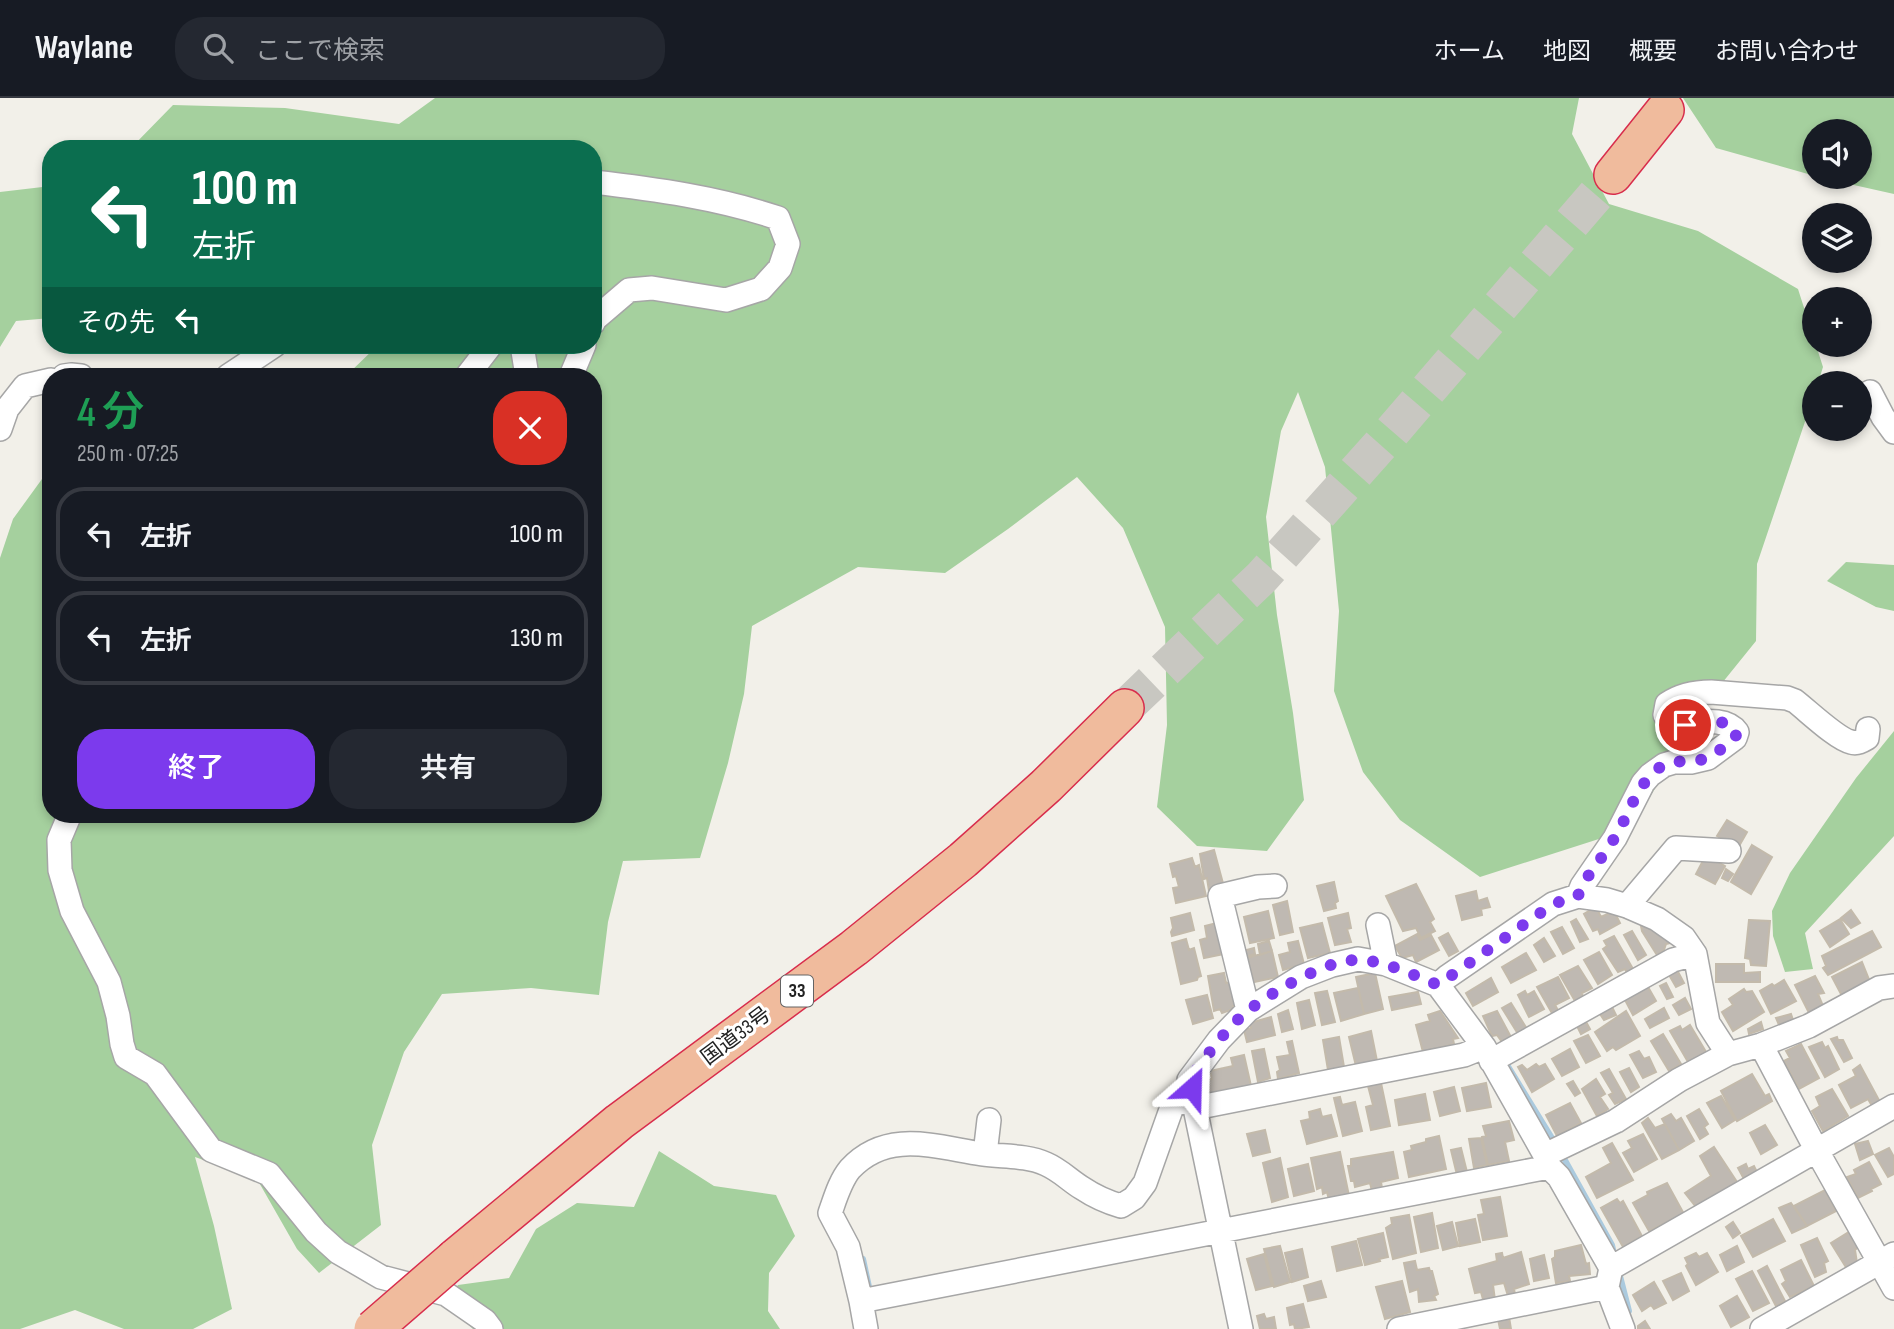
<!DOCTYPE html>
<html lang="ja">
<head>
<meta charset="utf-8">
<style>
  body { margin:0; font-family:"Sofia Sans Condensed","Noto Sans JP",sans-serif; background:#242831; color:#f1f3f6; height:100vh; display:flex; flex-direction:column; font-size:26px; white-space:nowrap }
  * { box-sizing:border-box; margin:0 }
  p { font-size:23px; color:#9ea1a6 }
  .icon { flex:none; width:38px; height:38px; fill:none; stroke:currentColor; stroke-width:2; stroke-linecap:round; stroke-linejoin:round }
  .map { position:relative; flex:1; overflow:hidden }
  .sheet { position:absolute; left:42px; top:270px; width:560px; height:455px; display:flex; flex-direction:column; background:#171b24; border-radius:28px; box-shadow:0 4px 10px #0003 }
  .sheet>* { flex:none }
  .top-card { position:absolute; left:42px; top:42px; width:560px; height:214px; border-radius:28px; box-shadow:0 4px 10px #0003; background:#0b6e4f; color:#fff; overflow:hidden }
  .buttons { position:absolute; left:1802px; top:21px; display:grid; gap:14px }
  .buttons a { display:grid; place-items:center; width:70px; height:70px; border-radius:50%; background:#171b24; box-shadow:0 4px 10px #0003; font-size:35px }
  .pin { position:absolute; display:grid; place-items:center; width:60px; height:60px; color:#fff; margin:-30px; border:4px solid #fff; border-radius:50%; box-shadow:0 2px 7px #0007 }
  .me { position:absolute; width:77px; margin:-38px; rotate:25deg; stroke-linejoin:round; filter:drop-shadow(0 0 5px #0008) }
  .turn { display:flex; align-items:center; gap:24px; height:147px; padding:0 35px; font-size:32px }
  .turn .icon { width:91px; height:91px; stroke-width:2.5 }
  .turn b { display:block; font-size:49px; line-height:60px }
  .then { display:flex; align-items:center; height:66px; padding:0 35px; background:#0003; gap:14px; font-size:26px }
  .round { display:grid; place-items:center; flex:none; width:74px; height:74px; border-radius:28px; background:#242831 }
  .summary { display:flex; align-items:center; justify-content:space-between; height:119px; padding:0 35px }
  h1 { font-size:42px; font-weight:600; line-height:52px; color:#1e9e55 }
  .button { display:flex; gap:14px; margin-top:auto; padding:14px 35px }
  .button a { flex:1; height:80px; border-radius:28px; background:#7c3aed; color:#fff; font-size:28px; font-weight:600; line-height:80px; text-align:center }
  .button a+a { background:#242831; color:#f1f3f6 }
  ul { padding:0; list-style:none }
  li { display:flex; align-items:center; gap:21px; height:94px; margin:0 14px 10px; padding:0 21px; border:4px solid #363941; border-radius:28px }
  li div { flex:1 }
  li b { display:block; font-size:26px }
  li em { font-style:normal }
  header { display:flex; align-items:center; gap:42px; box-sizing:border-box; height:98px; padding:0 35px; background:#171b24; border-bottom:2px solid #363941 }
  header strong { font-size:33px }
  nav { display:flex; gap:38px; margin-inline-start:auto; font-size:24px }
  .search { width:490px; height:63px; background:#242831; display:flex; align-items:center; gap:18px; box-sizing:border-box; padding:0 24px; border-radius:28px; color:#9ea1a6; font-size:26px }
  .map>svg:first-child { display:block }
  .forest { fill:#a5d09e }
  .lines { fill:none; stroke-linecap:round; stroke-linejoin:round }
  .stream { stroke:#abcade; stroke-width:6 }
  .building { fill:#bfb9b2; stroke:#c3baab; stroke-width:2 }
  .trunk-tunnel { stroke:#c8c7c1; stroke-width:37; stroke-dasharray:37 18; stroke-linecap:butt }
  .minor-casing { stroke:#a6a6a6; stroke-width:26 }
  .trunk-casing { stroke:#d82d4c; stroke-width:40 }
  .minor { stroke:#fff; stroke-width:23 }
  .trunk { stroke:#f0bb9d; stroke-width:37 }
  .trunk-bridge-casing { stroke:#d82d4c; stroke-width:40; stroke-linecap:butt }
  .trunk-bridge { stroke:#f0bb9d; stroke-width:37 }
  .route { stroke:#7c3aed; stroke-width:12; stroke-dasharray:0 21.6 }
  .labels { text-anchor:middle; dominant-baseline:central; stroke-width:6; stroke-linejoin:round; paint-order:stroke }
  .shield { fill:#fff; stroke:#646464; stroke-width:2 }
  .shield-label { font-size:19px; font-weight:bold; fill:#222 }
  .street-label { font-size:21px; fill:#222; stroke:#fff }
</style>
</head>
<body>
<header>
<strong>Waylane</strong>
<div class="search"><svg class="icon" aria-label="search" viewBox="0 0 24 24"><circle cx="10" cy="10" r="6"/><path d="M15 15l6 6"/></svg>ここで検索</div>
<nav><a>ホーム</a><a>地図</a><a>概要</a><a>お問い合わせ</a></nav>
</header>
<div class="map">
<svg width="1894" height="1231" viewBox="0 0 1894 1231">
  <rect width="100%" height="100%" fill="#f2f0e9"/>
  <path class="forest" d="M435 0H1579L1572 36 1609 106 1698 133 1798 191 1823 269 1818 285H1815V294L1757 466 1756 543 1714 595 1630 731 1480 779 1400 722 1363 674 1334 593 1339 513 1325 369 1298 294 1281 333 1266 419 1277 517 1293 615 1304 702 1267 753 1197 748 1157 709 1167 627 1165 529 1123 430 1077 379 1008 431 945 475 858 469 752 528 744 596 728 665 700 760 623 763 608 824 599 897 531 890 442 896 404 954 372 1047 381 1127 319 1175 297 1151 257 1081 195 1059 214 1128 232 1211 193 1231H124L75 1212 20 1231H0V460L13 421 42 381 51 376V716H593V278H346L378 247H593V51H130L173 7 285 10 399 26Z
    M1683 0H1894V96L1818 79H1860V33H1815V78L1716 50Z
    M51 88V220L16 223 0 249V94Z
    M1846 464 1894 467V513L1876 509 1827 483Z
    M1894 633V738L1805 835 1813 871 1785 874 1773 838 1772 813 1790 775 1856 680Z
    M659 1053 714 1088 776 1097 795 1138 769 1175 768 1213 780 1231H473L446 1204 458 1187 509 1180 536 1131 577 1105 634 1109Z"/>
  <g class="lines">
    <path class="stream" d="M1506 965 1555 1045
      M1561 1055 1612 1147 1614 1156
      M863 1161 871 1198
      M1619 1174 1629 1213 1625 1220"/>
  </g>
  <path class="building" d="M1727 722 1747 734 1738 750 1717 738Z
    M1752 747 1772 759 1751 796 1731 784Z
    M1214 752 1224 789 1209 793 1207 780 1204 781 1200 756Z
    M1706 757 1725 768 1715 786 1696 776Z
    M1192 760 1195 769 1199 767 1206 798 1176 805 1173 790 1179 789 1176 778 1173 779 1170 766Z
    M1726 771 1733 776 1728 783 1722 780Z
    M1334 784 1338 803 1335 805 1336 810 1324 813 1317 788Z
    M1416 786 1434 821 1430 824 1435 833 1421 840 1416 830 1403 833 1386 798Z
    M1476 793 1478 803 1487 800 1490 809 1481 811 1482 817 1462 822 1456 798Z
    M1287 803 1293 834 1280 837 1273 807Z
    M1596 809 1601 819 1614 813 1620 825 1600 836 1598 831 1593 833 1584 816Z
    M1851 812 1860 825 1851 830 1841 820Z
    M1268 813 1274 840 1250 845 1244 819Z
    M1190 815 1194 832 1172 838 1171 834 1173 830 1171 820Z
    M1348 815 1351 830 1347 831 1351 844 1335 847 1328 820Z
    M1576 821 1588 841 1580 844 1571 824Z
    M1840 821 1849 836 1830 849 1820 833Z
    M1749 822 1770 823 1766 868 1751 867 1750 861 1745 860Z
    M1217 825 1224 856 1204 860 1200 842 1207 840 1205 828Z
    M1322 825 1330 855 1308 860 1300 830Z
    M1646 827 1674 844 1666 846 1664 852 1657 857 1642 833 1641 828Z
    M1562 829 1574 850 1563 856 1551 834Z
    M1632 833 1646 857 1638 862 1624 837Z
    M1872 833 1881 849 1828 877 1823 870 1826 868 1822 858Z
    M1448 835 1458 853 1449 858 1439 840Z
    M1417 836 1420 842 1431 837 1439 852 1416 864 1413 857 1402 860 1395 848Z
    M1614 838 1633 871 1627 875 1625 871 1618 874 1603 851 1607 848 1604 843Z
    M1544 840 1555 858 1544 864 1534 847Z
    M1186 841 1189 852 1194 850 1201 878 1198 879 1197 882 1181 886 1172 845Z
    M1269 843 1272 853 1260 857 1258 846Z
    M1298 843 1304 866 1283 872 1279 857 1290 854 1288 845Z
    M1254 850 1255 856 1245 859 1243 853Z
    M1272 853 1278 879 1254 884 1247 860Z
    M1599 854 1612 877 1598 886 1584 862Z
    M1526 855 1536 872 1511 885 1502 869Z
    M1862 864 1870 884 1842 898 1832 879Z
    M1716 866H1744V875L1760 874V884H1716Z
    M1578 868 1592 890 1582 895 1583 899 1575 903 1560 877Z
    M1676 870 1684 885 1676 889 1668 875Z
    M1224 875 1226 885 1232 884 1236 908H1233V911L1222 915 1220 911 1214 913 1208 878Z
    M1375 875 1383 911 1364 916 1356 879Z
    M1815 878 1824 895 1818 896 1823 908 1809 915 1795 887Z
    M1558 879 1569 900 1555 907 1559 914 1553 917 1537 889Z
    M1491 880 1498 894 1473 908 1466 895Z
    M1784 882 1796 903 1771 916 1760 893 1772 886 1774 888Z
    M1666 885 1673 899 1667 901 1660 888Z
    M1648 889 1656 903 1633 917 1625 902Z
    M1358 890 1364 916 1341 923 1334 895Z
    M1744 891 1746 894 1752 893 1764 914 1733 933 1722 914 1733 907 1729 901Z
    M1327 893 1335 924 1322 927 1315 895Z
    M1525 893 1527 897 1534 893 1544 911 1529 919 1518 897Z
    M1418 894 1421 906 1392 912 1389 899Z
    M1207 897 1213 920 1193 926 1186 902Z
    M1685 900 1691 911 1679 917 1673 907Z
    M1309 902 1315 927 1302 931 1297 905Z
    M1511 905 1527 931 1518 936 1502 910Z
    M1611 907 1616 917 1604 922 1598 913Z
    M1664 910 1669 920 1650 930 1645 921Z
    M1288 912 1293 931 1282 934 1278 916Z
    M1440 913 1458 940 1453 941 1454 946 1423 954 1416 927 1430 923 1428 917Z
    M1497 913 1511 939 1502 944 1497 937 1492 938 1483 918Z
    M1626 913 1640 938 1616 952 1613 949 1607 953 1595 934Z
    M1791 916 1793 922 1779 927 1776 920Z
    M1271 919 1275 937 1247 944 1244 932 1251 930 1250 925Z
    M1585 922 1590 931 1581 936 1576 926Z
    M1761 924 1763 931 1749 936 1748 931Z
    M1690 927 1706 954 1688 964 1670 933 1680 928 1682 932Z
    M1371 933 1377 963 1356 968 1349 939Z
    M1663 936 1681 966 1669 973 1651 943Z
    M1588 937 1600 958 1586 965 1574 943Z
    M1339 939 1344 969 1328 972 1323 942Z
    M1837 939 1838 942H1843L1852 960 1844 964 1831 941Z
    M1292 943 1299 975 1278 981 1277 974 1280 972 1277 959 1290 957 1287 944Z
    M1822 944 1825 950 1828 948 1839 971 1825 979 1809 949Z
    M1801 946 1819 980 1799 991 1784 963 1790 960 1786 953Z
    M1264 951 1270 980 1258 984 1252 953Z
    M1570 951 1579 969 1562 978 1552 961Z
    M1639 953 1644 961 1649 959 1656 974 1643 980 1630 957Z
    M1244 957 1251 988 1209 997 1206 982 1212 981 1210 973 1233 968 1231 960Z
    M1536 966 1539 969 1545 966 1554 981 1532 994 1518 969 1522 967 1527 972Z
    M1860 967 1880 1004 1872 1008 1868 1001 1851 1010 1839 987 1856 978 1853 972Z
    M1629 970 1639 989 1631 994 1620 974Z
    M1609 971 1626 1001 1615 1006 1609 997 1613 995 1601 975Z
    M1752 976 1765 998 1769 996 1772 1003 1737 1023 1721 993Z
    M1596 981 1605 996 1600 999 1608 1011 1597 1018 1582 991Z
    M1573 983 1580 995 1575 998 1567 986Z
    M1381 985 1390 1028 1371 1032 1366 1009 1373 1007 1368 988Z
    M1486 985 1491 1009 1467 1013 1462 990Z
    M1454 989 1460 1013 1440 1018 1434 994Z
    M1832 991 1848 1018 1823 1033 1812 1013 1820 1008 1816 999Z
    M1425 996 1430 1022 1399 1027 1395 1002Z
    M1721 998 1735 1022 1722 1030 1707 1005Z
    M1340 999 1342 1007 1355 1004 1362 1033 1343 1038 1334 1000Z
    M1570 1005 1581 1025 1557 1038 1546 1017Z
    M1320 1011 1322 1019 1331 1017 1337 1038 1307 1046 1301 1023 1310 1021 1309 1014Z
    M1699 1011 1708 1026 1704 1029 1708 1036 1700 1041 1687 1018Z
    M1671 1016 1676 1023 1681 1020 1694 1043 1679 1052 1662 1021Z
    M1648 1020 1655 1030 1665 1026 1679 1052 1662 1061 1642 1025Z
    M1509 1023 1514 1042 1505 1044 1509 1063 1488 1067 1482 1039 1486 1038 1483 1028Z
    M1765 1027 1777 1047 1761 1056 1750 1035Z
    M1265 1032 1270 1054 1253 1058 1247 1036Z
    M1643 1036 1657 1061 1634 1074 1623 1055 1632 1050 1628 1043Z
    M1439 1038 1446 1071 1409 1079 1404 1054 1412 1052 1411 1048 1426 1044V1041Z
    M1481 1040 1487 1067 1474 1070 1469 1041Z
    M1868 1043 1873 1056 1860 1062 1855 1046Z
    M1612 1045 1633 1082 1597 1100 1586 1079 1611 1065 1603 1050Z
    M1714 1049 1737 1084 1696 1109 1685 1095 1711 1078 1700 1058Z
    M1461 1050 1467 1074 1457 1077 1451 1052Z
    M1889 1050 1894 1059V1076L1888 1079 1875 1057Z
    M1340 1054 1349 1098 1329 1102 1327 1094 1323 1096 1322 1089 1317 1091 1311 1060Z
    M1393 1054 1398 1080 1381 1084 1382 1090 1372 1093 1370 1085 1355 1089 1354 1083H1351L1348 1068H1351V1061Z
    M1280 1060 1288 1099 1272 1104 1263 1065Z
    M1869 1064 1881 1086 1871 1091 1872 1093 1858 1100 1847 1079 1856 1076 1854 1072Z
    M1308 1066 1314 1093 1294 1098 1288 1071Z
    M1746 1066 1748 1071 1754 1068 1758 1076 1745 1083 1738 1070Z
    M1667 1085 1684 1116 1649 1133 1633 1105 1648 1097 1647 1094Z
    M1825 1092 1836 1113 1807 1128 1794 1108Z
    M1500 1099 1507 1138 1483 1142 1478 1117 1484 1116 1481 1102Z
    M1617 1101 1620 1105 1623 1103 1642 1138 1623 1149 1601 1110Z
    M1791 1105 1807 1128 1792 1135 1779 1110Z
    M1432 1115 1438 1150 1421 1154 1414 1119Z
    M1409 1117 1416 1155 1393 1161 1386 1130 1392 1126 1391 1120Z
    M1475 1121 1480 1144 1460 1148 1456 1125Z
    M1773 1121 1785 1143 1753 1159 1741 1138Z
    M1452 1124 1458 1148 1443 1152 1437 1128Z
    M1733 1124 1740 1135 1733 1140 1726 1129Z
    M1849 1134 1858 1149 1855 1152 1857 1165 1847 1171 1831 1145Z
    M1383 1135 1388 1159 1379 1161 1380 1163 1365 1167 1358 1141Z
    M1817 1140 1828 1163 1824 1165 1826 1174 1815 1179 1801 1147Z
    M1356 1143 1362 1167 1337 1173 1332 1149Z
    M1581 1147 1586 1166 1589 1165 1590 1176 1569 1178 1570 1183 1556 1185 1552 1161 1555 1159V1153Z
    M1280 1148 1290 1184 1274 1189 1264 1151Z
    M1737 1148 1744 1164 1727 1173 1720 1157Z
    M1302 1151 1308 1179 1292 1184 1285 1155Z
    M1521 1154 1529 1186 1514 1191 1515 1196 1508 1198 1504 1185 1493 1187 1495 1202 1484 1205 1481 1194 1475 1195 1469 1171 1497 1163 1496 1156 1502 1155 1503 1160Z
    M1696 1155 1699 1159 1707 1155 1718 1174 1696 1187 1686 1168 1688 1166 1685 1160Z
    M1264 1156 1272 1188 1256 1192 1247 1161Z
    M1544 1157 1549 1180 1534 1183 1530 1161Z
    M1801 1162 1814 1188 1790 1199 1782 1186 1786 1183 1781 1172Z
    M1415 1163 1417 1172 1429 1170 1430 1173H1432L1438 1196 1434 1198 1436 1202 1419 1204 1418 1191 1410 1194 1404 1165Z
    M1767 1168 1785 1203 1776 1208 1758 1173Z
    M1752 1173 1769 1205 1753 1213 1736 1181Z
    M1681 1175 1689 1193 1673 1202 1663 1183Z
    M1321 1183 1326 1199 1308 1203 1304 1188Z
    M1402 1183 1410 1214 1385 1221 1376 1189Z
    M1654 1184 1666 1205 1654 1211 1651 1207 1642 1213 1633 1197Z
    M1737 1198 1749 1219 1731 1229 1720 1208Z
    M1303 1206 1309 1229 1295 1231 1294 1226 1290 1227 1287 1210Z
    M1264 1216 1266 1221 1274 1219 1276 1231H1260L1257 1218Z
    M1509 1219 1511 1231H1500L1498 1221Z
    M1645 1223 1650 1231H1638V1228Z"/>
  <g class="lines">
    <path class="trunk-tunnel" d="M1125 610 1262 479 1390 336 1613 77"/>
    <defs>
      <path id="minor" d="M593 84C655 91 719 100 778 120L788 146 780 170 761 191 726 202 652 190 629 192 595 221 593 225
        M522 247 527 278
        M64 278 71 277 81 278
        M228 278 275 247
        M467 278 491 247
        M571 278 584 247
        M1870 294 1883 319 1894 334
        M0 331 7 311 25 288 51 282
        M70 716 59 742 60 772 72 813 109 884 118 918 122 946 126 959 155 976 211 1052 269 1076 316 1134 338 1154 381 1179 446 1196 485 1223 491 1231
        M1578 798 1582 788 1615 740 1643 685 1650 677 1664 667 1674 664H1691L1708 660 1735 640 1737 634C1724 616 1691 627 1671 625L1665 617 1667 606C1680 597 1696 594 1711 594L1787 600 1795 603C1808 613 1837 641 1851 644 1857 646 1862 643 1867 640L1868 631
        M1627 808 1676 750 1729 753
        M1378 827 1386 866
        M1438 887 1447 879 1553 806 1578 798 1607 802 1627 808 1657 821 1684 840 1695 856 1708 925 1728 956
        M1248 912 1220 798 1258 789 1275 788
        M1761 947 1817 1053 1894 1190
        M1491 963 1673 862 1695 856
        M1195 1010 1464 957 1484 949
        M985 1056 989 1022
        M1545 1057 1616 1023 1679 982 1728 956 1761 947 1809 928 1879 890 1894 888
        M1611 1170 1894 1008
        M861 1203 848 1149 830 1115C835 1101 840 1083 850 1071 887 1031 935 1049 982 1056 1003 1059 1026 1057 1046 1066 1060 1072 1069 1082 1082 1090 1094 1098 1107 1104 1121 1108L1134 1100 1145 1085 1173 1006 1188 1003
        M866 1231 861 1203 1549 1069
        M1241 1231 1195 1010 1188 1003 1192 990 1189 982 1219 942 1248 912 1301 879 1332 867 1358 861 1386 866 1438 887 1484 949 1545 1057 1549 1069 1559 1079 1611 1170 1607 1189 1623 1231
        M1399 1231 1607 1189
        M1762 1231 1894 1156"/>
      <path id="trunk" d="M1613 77 1665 12
        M455 1160 619 1024 854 850 963 762 1046 688 1125 610"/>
    </defs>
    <use href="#minor" class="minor-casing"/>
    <use href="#trunk" class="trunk-casing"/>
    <use href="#minor" class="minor"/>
    <use href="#trunk" class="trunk"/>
    <defs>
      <path id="trunk-bridge" d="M373 1231 455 1160"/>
    </defs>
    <use href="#trunk-bridge" class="trunk-bridge-casing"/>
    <use href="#trunk-bridge" class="trunk-bridge"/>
  </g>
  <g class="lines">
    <path class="route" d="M1192 990 1189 982C1207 958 1225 931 1249 912 1272 894 1331 859 1361 862 1388 864 1413 877 1438 887L1553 806 1578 798C1586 776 1604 759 1615 739 1630 715 1637 684 1662 668 1675 661 1690 665 1704 661 1715 657 1726 647 1735 640L1737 634C1725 618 1702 624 1685 627"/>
  </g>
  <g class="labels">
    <rect class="shield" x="781" y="877.5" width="32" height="31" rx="5"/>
    <g class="shield-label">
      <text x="797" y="893">33</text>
    </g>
    <g class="street-label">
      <text transform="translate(736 938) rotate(-37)">国道33号</text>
    </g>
  </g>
</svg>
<div class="buttons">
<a><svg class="icon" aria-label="sound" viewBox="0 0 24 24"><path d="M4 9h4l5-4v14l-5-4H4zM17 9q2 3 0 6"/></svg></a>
<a><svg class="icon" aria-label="layers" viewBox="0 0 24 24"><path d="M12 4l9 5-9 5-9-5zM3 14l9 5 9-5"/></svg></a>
<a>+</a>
<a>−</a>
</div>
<div class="pin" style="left:1685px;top:627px;background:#d93025"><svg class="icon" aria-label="arrive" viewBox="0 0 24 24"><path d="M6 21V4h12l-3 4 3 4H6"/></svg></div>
<svg class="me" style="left:1192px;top:990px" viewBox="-20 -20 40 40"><path d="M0-17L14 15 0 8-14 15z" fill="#7c3aed" stroke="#fff" stroke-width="4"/></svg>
<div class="top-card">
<div class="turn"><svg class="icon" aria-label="left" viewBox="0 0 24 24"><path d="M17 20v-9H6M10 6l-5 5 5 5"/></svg><div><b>100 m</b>左折</div></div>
<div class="then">その先<svg class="icon" aria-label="left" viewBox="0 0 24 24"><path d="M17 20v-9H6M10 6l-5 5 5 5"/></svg></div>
</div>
<section class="sheet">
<div class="summary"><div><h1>4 分</h1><p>250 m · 07:25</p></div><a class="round" style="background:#d93025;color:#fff"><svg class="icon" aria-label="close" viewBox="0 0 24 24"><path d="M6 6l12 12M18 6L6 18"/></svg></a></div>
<ul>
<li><svg class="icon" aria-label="left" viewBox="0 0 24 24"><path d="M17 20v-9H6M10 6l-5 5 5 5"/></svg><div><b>左折</b></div><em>100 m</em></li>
<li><svg class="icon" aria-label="left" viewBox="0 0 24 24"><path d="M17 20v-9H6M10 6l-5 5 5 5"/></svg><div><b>左折</b></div><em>130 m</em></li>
</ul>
<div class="button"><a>終了</a><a>共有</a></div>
</section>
</div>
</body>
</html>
